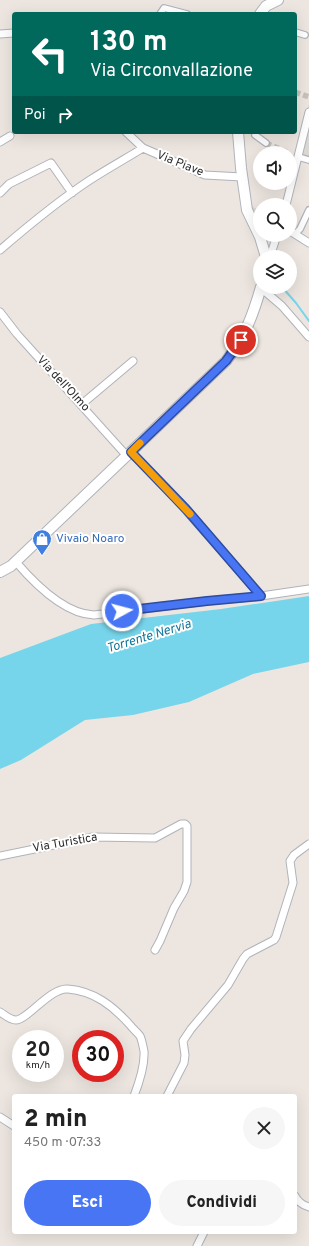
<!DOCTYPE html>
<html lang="it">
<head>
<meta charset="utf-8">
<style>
  body { margin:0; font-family:Overpass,sans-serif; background:#f6f6f6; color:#222; height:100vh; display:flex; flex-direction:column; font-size:15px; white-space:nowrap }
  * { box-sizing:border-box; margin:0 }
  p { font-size:13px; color:#767676 }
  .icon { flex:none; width:22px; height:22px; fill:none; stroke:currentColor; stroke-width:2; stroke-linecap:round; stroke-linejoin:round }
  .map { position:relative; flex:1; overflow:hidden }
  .panel { position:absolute; left:12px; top:1094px; width:285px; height:140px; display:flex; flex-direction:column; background:#fff; border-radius:4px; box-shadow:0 4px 16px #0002 }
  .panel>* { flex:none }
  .top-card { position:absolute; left:12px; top:12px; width:285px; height:122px; border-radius:4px; box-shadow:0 4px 16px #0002; background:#00695c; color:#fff; overflow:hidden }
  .buttons { position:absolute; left:253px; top:146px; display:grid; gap:8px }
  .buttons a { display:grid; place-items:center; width:44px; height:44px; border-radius:50%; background:#fff; box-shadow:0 4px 16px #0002; font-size:20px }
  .speed { position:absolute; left:12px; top:1030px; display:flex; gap:8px; font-size:20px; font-weight:700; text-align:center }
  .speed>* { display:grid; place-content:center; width:52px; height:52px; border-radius:50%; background:#fff; box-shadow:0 4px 16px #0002; line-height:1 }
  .speed small { font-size:10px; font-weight:400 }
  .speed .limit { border:6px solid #d22; background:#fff; color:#111 }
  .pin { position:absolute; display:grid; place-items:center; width:34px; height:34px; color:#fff; margin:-17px; border:2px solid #fff; border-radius:50%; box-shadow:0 1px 4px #0007 }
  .me { position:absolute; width:44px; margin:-22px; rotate:83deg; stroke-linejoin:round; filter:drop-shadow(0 0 3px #0008) }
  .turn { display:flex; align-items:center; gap:14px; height:84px; padding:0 12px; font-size:18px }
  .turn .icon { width:52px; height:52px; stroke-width:2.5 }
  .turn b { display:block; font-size:28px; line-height:34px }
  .then { display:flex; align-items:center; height:38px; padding:0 12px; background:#0003; gap:8px; font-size:15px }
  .round { display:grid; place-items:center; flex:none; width:42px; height:42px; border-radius:21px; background:#f6f6f6 }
  .headline { display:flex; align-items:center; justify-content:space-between; height:68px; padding:0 12px }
  h1 { font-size:24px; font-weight:800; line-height:30px }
  .cta { display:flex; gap:8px; margin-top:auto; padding:8px 12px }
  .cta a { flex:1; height:46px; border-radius:24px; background:#4775f4; color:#fff; font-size:16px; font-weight:800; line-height:46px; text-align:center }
  .cta a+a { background:#f6f6f6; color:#222 }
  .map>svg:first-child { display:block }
  .plaza { fill:#dad6d2 }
  .water { fill:#77d5eb }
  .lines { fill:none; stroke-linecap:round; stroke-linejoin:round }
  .stream { stroke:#77d5eb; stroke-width:2 }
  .pedestrian-tunnel { stroke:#c7c1bc; stroke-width:5.5; stroke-dasharray:5.5 3; stroke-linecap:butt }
  .pedestrian-casing { stroke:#b0b3bc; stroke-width:8 }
  .minor-casing { stroke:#b0b3bc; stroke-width:9 }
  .secondary-casing { stroke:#b0b3bc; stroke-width:12 }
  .pedestrian { stroke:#fff; stroke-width:5.5 }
  .minor { stroke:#fff; stroke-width:7 }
  .secondary { stroke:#fff; stroke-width:10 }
  .route-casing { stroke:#2e4c9f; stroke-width:10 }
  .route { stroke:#4775f4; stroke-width:7 }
  .slow { stroke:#f59e0b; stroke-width:7 }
  .labels { text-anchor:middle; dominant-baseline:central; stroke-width:4; stroke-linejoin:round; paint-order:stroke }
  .street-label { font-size:12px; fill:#2d2d2d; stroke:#fff }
  .shop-label { font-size:12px; fill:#366cbe; stroke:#fff; text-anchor:start }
  .water-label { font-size:13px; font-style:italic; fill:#13779b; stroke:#fff }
</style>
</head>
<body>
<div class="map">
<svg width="309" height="1246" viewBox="0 0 309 1246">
  <rect width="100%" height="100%" fill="#ede6e0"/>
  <path class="plaza" d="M309 103V161L295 158 302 123 307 114Z
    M250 206 260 210V228Z"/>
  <path class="water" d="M309 596V662L253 674 189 702 133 715 85 720 21 760 0 769V658L91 624 221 609Z"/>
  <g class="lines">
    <path class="stream" d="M282 287 296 303 309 321"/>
    <path class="pedestrian-tunnel" d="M295 92 309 97
      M266 143 289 153"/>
    <defs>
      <path id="pedestrian" d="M160 14 164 8 187 14
        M295 32 305 35
        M255 135 266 143
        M298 157 309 160
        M295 234 300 229 309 210"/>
      <path id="minor" d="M0 34 14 33
        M126 132 143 148 205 175 242 177
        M0 142 10 136
        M0 193 9 184 51 163 72 193
        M286 205 309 112
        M290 231 309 243
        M0 250C29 225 58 201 90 180 107 169 125 159 143 148
        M270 257 277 235
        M261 288 282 306 309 337
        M0 312 17 334 127 456
        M82 404 133 361
        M131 452 176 499 261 596
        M16 562C34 583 65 614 94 615L207 601 261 596 309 589
        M0 856 93 837 155 838 181 824H185L187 826V882L184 891 174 908 160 941 155 950
        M0 1012C5 1015 10 1020 16 1020 27 1020 51 987 68 989 94 991 113 1006 130 1025 133 1029 137 1032 140 1036 142 1040 143 1047 144 1051 145 1066 139 1083 134 1096
        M167 1096 184 1063 185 1055 183 1041 191 1029 228 985 243 959 247 954 274 940 276 937 293 883 290 861 294 855 309 844
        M0 1117 14 1126
        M295 1196C298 1202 302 1205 309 1207
        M197 1246 204 1232"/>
      <path id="secondary" d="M260 14 266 6 278 0
        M238 132 241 168 247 210 260 237 266 257
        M0 572 11 566 226 361C245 337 253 315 261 287"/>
    </defs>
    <use href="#pedestrian" class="pedestrian-casing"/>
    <use href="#minor" class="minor-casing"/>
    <use href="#secondary" class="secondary-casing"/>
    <use href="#pedestrian" class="pedestrian"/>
    <use href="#minor" class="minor"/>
    <use href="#secondary" class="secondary"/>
  </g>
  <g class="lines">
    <defs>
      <path id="route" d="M122 611 207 601 261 596 186 509 131 452 226 361 241 340"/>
    </defs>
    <use href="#route" class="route-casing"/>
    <use href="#route" class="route"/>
    <path class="slow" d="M140 443 131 452 190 514"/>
  </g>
  <defs>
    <symbol id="shop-pin" viewBox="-11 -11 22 30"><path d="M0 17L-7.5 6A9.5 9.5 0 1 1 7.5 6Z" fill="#3f7fe0" stroke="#fff"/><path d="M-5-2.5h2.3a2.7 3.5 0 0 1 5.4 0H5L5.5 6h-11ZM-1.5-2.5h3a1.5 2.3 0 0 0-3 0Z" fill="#fff"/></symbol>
  </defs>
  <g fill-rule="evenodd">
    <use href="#shop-pin" x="31" y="528" width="22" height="30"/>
  </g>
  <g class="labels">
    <g class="street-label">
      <text transform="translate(180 164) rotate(22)">Via Piave</text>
      <text transform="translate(63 384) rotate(47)">Via dell'Olmo</text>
      <text transform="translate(65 843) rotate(-10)">Via Turistica</text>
    </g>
    <g class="shop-label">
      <text x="56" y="539">Vivaio Noaro</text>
    </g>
    <g class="water-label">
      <text transform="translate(149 637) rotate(-17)">Torrente Nervia</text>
    </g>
  </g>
</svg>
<div class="buttons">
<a><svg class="icon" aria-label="sound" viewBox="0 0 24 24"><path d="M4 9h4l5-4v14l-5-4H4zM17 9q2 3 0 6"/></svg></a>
<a><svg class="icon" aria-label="search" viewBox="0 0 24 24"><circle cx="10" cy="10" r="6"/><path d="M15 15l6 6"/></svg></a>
<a><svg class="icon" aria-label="layers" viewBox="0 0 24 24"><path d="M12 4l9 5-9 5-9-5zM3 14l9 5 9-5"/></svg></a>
</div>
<div class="speed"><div>20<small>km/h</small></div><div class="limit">30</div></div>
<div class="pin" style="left:241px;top:340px;background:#d93025"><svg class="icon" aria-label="arrive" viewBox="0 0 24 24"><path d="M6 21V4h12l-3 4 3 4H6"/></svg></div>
<svg class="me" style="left:122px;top:611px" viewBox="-20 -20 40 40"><circle r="17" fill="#4775f4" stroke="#fff" stroke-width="3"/><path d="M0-11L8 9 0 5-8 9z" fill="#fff"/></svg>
<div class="top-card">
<div class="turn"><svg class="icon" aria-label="left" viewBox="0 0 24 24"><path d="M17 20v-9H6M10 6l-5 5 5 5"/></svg><div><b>130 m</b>Via Circonvallazione</div></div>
<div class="then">Poi<svg class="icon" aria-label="right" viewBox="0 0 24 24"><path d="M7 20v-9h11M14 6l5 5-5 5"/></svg></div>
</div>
<section class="panel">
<div class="headline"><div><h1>2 min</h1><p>450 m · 07:33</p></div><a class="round"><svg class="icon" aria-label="close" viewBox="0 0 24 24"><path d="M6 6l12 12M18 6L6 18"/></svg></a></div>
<div class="cta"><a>Esci</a><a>Condividi</a></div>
</section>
</div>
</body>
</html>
